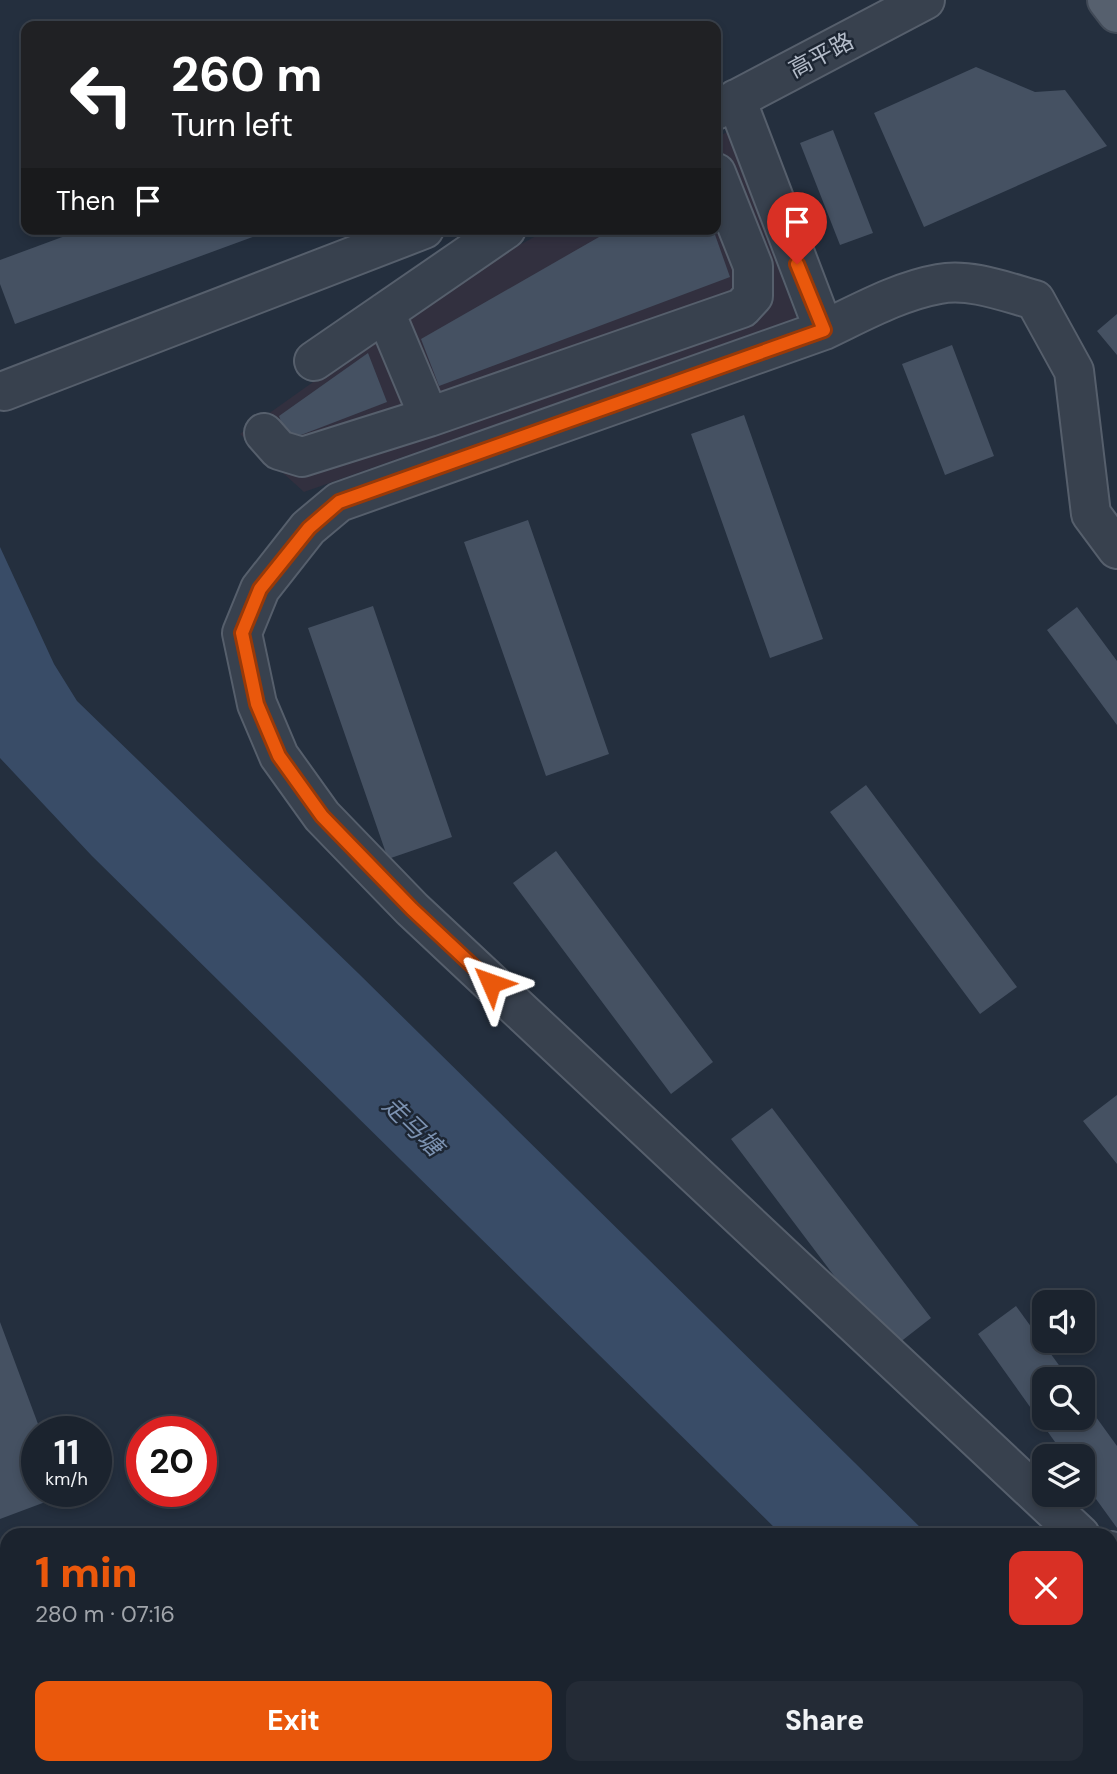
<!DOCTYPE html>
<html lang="en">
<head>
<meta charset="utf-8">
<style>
  body { margin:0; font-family:"DM Sans","Noto Sans SC",sans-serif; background:#242b36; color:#f1f3f6; height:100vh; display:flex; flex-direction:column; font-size:26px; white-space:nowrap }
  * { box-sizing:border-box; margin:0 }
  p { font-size:23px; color:#a0a4aa }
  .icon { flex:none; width:38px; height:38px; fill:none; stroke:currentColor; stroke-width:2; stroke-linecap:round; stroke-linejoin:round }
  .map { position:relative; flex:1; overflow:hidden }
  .details { position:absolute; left:0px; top:1528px; width:1118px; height:247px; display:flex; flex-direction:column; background:#1b232e; border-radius:21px 21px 0 0; box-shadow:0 4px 10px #0003,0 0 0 2px #39404a }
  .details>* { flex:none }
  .banner { position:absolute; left:21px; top:21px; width:700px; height:214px; border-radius:14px; box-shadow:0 4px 10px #0003,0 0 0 2px #39404a; background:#202124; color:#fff; overflow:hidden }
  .buttons { position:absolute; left:1032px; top:1290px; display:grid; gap:14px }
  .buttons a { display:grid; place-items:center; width:63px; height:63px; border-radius:14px; background:#1b232e; box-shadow:0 4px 10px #0003,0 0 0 2px #39404a; font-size:35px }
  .speed { position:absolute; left:21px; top:1416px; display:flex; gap:14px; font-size:35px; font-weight:700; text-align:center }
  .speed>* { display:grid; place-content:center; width:91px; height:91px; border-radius:50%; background:#1b232e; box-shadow:0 4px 10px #0003,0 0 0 2px #39404a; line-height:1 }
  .speed small { font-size:18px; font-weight:400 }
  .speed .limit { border:10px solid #d22; background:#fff; color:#111 }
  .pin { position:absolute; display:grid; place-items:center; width:60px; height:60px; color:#fff; margin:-72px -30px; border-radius:50% 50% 50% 0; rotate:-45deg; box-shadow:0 0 7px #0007 }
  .pin .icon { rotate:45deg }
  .me { position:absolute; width:77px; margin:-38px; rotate:313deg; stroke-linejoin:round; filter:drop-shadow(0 0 5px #0008) }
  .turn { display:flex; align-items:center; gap:24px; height:147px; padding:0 35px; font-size:32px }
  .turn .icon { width:91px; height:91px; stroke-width:2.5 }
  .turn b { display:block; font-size:49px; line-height:60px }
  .then { display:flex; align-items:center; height:66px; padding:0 35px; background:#0003; gap:14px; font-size:26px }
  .round { display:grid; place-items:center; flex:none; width:74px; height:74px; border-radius:14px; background:#242b36 }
  .head { display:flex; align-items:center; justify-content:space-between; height:119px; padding:0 35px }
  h1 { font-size:42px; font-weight:800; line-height:52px; color:#ea580c }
  .button { display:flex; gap:14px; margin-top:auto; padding:14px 35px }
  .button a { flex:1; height:80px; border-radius:14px; background:#ea580c; color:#fff; font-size:28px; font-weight:800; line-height:80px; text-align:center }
  .button a+a { background:#242b36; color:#f1f3f6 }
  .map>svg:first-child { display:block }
  .medical { fill:#32303f }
  .water { fill:#394c67 }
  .building { fill:#455162 }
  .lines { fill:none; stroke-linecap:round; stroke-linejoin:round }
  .minor-casing { stroke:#565f6c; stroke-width:42 }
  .major-casing { stroke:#414a57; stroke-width:42 }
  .minor { stroke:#38414e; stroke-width:38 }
  .major { stroke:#56606e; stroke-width:38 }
  .rail { stroke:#5a6575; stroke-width:5; stroke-dasharray:7 7; stroke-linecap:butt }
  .route-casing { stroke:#983908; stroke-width:18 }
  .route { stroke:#ea580c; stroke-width:12 }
  .labels { text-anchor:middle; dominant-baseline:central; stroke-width:5; stroke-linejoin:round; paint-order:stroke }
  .street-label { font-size:23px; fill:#b4bcc9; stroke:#1d2633 }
  .water-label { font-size:24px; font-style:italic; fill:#7c92b1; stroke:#1d2633 }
</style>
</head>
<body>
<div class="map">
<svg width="1117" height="1774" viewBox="0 0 1117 1774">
  <rect width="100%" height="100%" fill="#242f3e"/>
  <path class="medical" d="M727 132 797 318 304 492 240 434 375 338 505 253 549 229H716V138Z"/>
  <path class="water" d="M0 547 54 664 77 701 358 973 928 1535H782L92 856 0 758Z
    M1111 1732 1117 1741V1774H1020L1016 1768H1111Z"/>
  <path class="building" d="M976 67 1035 92 1065 90 1107 146 924 227 874 113Z
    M833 130 873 233 840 245 800 143Z
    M84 229H272V230L15 324 0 284V260Z
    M613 229H713L730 277 439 386 421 339Z
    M1117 314V355L1097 331Z
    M952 345 994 456 945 475 902 364Z
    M368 353 387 402 288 440 279 416Z
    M744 415 823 639 770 658 691 434Z
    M528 520 609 754 546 776 464 542Z
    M373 606 452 837 388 859 308 628Z
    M1077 607 1117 661V725L1047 630Z
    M866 785 1017 987 980 1014 830 812Z
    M556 851 713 1062 671 1094 513 883Z
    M1117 1095V1164L1083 1121Z
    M772 1108 931 1318 890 1350 731 1139Z
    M1016 1306 1069 1379H1045V1418H1083V1399L1117 1446V1528L1083 1481V1456H1065L978 1334Z
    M0 1322 41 1432H37V1491H62L64 1495 0 1519Z
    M60 1768H183L186 1774H63Z
    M670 1768H719L722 1774H673Z
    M766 1768H821L824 1774H769Z
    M855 1768H901L905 1774H859Z"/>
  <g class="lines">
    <defs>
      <path id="minor" d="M736 99 824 330
        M716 110 925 0
        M385 312 429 417
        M314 361 506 229
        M4 391 424 229
        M264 433 279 450 302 457 429 417 742 308 753 296V266L716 173
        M1080 1535 412 909 322 816 279 756 257 704 242 633 260 589 308 528 339 502 824 330C860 313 899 291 939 284 970 278 1006 292 1035 300L1074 371 1091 514 1117 549
        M1111 1551 1117 1553
        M241 1768 244 1774"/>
      <path id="major" d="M1107 0 1117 13"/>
    </defs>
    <use href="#minor" class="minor-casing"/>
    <use href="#major" class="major-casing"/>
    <use href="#minor" class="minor"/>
    <use href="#major" class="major"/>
    <path class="rail" d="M0 1759 6 1774"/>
  </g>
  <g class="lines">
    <defs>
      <path id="route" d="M491 983 412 909 322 816 279 756 257 704 242 633 260 589 309 528 339 502 824 330 797 264"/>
    </defs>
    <use href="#route" class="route-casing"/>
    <use href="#route" class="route"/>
  </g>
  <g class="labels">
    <g class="street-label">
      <text transform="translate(821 55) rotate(-28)">高平路</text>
    </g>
    <g class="water-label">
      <text transform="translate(413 1126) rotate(44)">走马塘</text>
    </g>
  </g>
</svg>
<div class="buttons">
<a><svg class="icon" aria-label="sound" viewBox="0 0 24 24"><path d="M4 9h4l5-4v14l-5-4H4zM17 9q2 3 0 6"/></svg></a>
<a><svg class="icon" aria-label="search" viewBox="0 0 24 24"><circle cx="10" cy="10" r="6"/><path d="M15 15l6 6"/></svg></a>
<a><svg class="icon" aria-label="layers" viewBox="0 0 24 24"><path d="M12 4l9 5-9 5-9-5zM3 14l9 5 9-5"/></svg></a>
</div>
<div class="speed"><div>11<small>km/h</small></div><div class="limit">20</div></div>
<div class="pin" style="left:797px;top:264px;background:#d93025"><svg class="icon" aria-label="arrive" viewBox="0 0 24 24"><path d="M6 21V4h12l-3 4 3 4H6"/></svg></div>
<svg class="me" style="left:491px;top:983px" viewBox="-20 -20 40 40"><path d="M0-17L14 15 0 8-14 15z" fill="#ea580c" stroke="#fff" stroke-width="4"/></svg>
<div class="banner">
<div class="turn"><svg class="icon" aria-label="left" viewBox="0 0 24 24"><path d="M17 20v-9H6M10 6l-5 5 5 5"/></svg><div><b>260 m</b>Turn left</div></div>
<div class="then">Then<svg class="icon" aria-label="arrive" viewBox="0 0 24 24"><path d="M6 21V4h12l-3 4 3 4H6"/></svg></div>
</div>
<section class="details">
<div class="head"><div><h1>1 min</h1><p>280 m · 07:16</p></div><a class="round" style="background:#d93025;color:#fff"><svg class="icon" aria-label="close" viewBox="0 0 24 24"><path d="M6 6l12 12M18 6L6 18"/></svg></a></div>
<div class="button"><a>Exit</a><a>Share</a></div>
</section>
</div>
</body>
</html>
